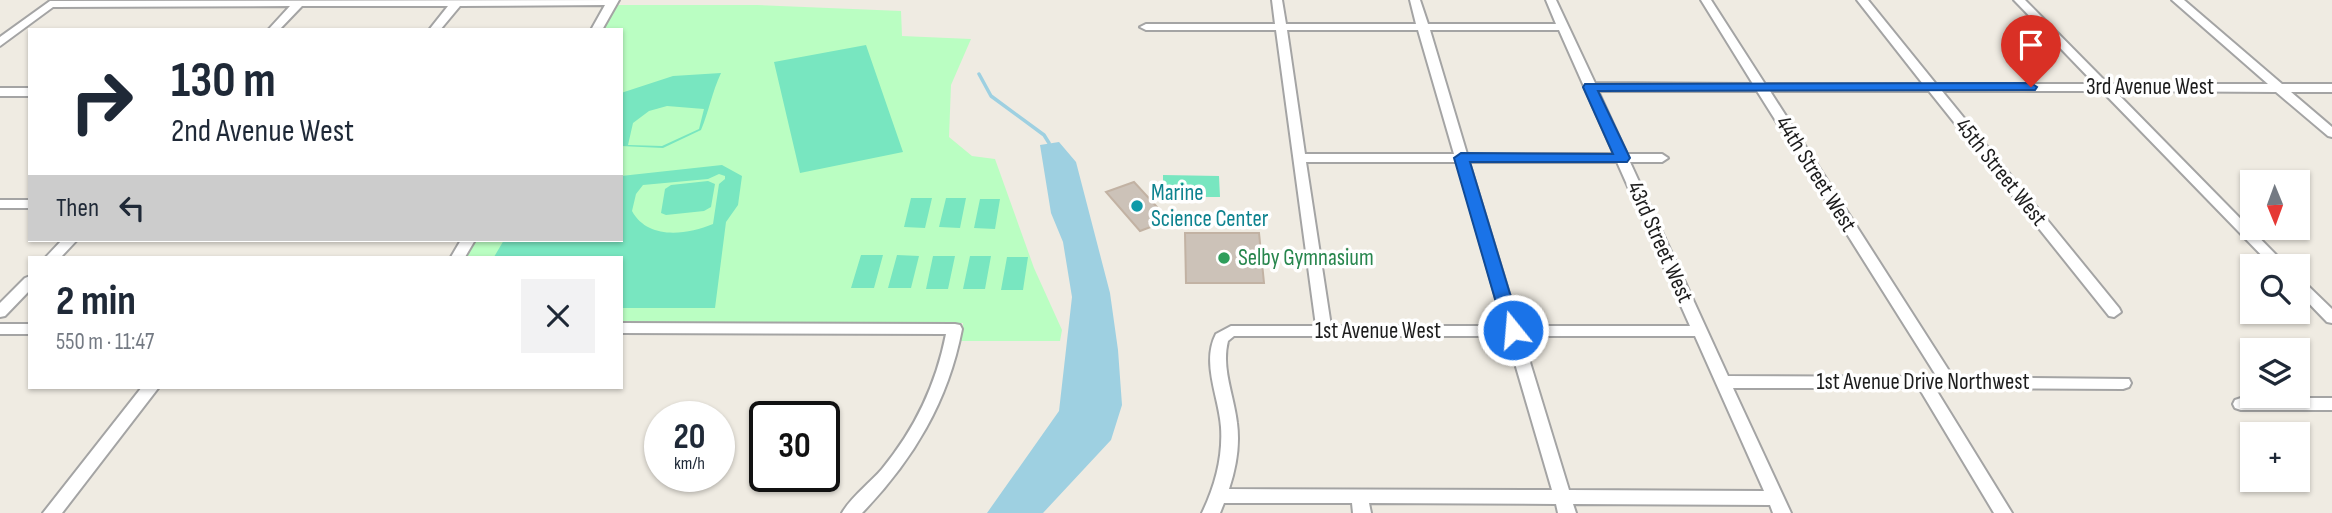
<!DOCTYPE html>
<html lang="en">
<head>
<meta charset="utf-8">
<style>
  body { margin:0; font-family:"Sofia Sans Condensed",sans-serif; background:#f2f2f3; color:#1f2937; height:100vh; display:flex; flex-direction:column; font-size:26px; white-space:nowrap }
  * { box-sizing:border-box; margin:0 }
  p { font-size:23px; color:#747a83 }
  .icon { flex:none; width:38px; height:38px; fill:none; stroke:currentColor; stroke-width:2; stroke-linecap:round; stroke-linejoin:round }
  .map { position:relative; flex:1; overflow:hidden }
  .side { position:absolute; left:28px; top:256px; width:595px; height:133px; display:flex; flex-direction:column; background:#fff; border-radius:0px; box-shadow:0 2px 5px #0004 }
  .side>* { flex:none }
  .banner { position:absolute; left:28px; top:28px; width:595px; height:214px; border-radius:0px; box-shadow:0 2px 5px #0004; background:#fff; color:#1f2937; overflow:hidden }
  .needle { width:46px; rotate:179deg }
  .tools { position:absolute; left:2240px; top:170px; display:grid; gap:14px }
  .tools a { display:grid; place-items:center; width:70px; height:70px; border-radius:0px; background:#fff; box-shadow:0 2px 5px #0004; font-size:35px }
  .speed { position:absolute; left:644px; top:401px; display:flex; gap:14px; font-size:35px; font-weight:700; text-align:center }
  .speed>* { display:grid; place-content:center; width:91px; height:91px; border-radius:50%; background:#fff; box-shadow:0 2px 5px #0004; line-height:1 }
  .speed small { font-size:18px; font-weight:400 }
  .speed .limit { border:4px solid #111; border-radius:10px; background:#fff; color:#111 }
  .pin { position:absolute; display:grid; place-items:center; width:60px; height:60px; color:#fff; margin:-72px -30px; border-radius:50% 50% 50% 0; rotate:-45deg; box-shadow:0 0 7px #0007 }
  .pin .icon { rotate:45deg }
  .me { position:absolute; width:77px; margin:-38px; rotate:343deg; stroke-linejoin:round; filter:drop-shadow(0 0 5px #0008) }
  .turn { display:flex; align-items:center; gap:24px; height:147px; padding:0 28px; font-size:32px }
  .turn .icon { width:91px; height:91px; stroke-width:2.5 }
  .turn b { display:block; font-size:49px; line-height:60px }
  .then { display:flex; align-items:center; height:66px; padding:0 28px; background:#0003; gap:14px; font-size:26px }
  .round { display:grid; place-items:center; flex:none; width:74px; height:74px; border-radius:0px; background:#f2f2f3 }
  .headline { display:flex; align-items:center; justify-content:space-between; height:119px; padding:0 28px }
  h1 { font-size:42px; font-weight:700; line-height:52px }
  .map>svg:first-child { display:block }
  .park { fill:#bafec2 }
  .pitch { fill:#78e6c0; fill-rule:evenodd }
  .water { fill:#9ed0e1 }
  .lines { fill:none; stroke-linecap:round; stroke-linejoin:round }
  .stream { stroke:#9ed0e1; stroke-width:3.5 }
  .building { fill:#ccc2b8; stroke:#c2b2a3; stroke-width:2 }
  .street-casing { stroke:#a4a4a4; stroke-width:4 }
  .street { fill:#fff; fill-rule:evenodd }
  .route { fill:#1a73e8; stroke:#114b97; stroke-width:2 }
  .culture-dot { fill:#0f9aa8; stroke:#fff; stroke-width:2.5 }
  .leisure-dot { fill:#2e9e5b; stroke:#fff; stroke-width:2.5 }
  .labels { text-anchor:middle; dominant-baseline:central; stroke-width:7; stroke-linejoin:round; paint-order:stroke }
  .street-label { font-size:23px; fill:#1d1d1d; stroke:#fff }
  .culture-label { font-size:23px; fill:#0d838f; stroke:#fff; text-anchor:start }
  .leisure-label { font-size:23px; fill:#27864d; stroke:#fff; text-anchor:start }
</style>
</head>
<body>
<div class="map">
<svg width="2332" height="513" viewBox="0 0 2332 513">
  <rect width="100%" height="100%" fill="#efebe2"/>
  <path class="park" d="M616 5H757L901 11 902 36 971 39 951 85 949 137 972 156 995 159 1034 268 1062 330 1060 341H961L963 323H621V257H465L475 240H621V30H602Z"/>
  <path class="pitch" d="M866 45 903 152 800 173 774 62Z
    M721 73C712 92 709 111 701 130L663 148 621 146V93L673 76ZM667 106 704 109 699 129 662 146 628 145 633 123 649 111Z
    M722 165 742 176 738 205 726 222 715 308H621V257H494L504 240H621V176ZM719 174 725 176V179L719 184 713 224C686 235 648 240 632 211L636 194 643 185 708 179Z
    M1163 175 1219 176 1220 197H1163Z
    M708 181 715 184 711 207 704 211 666 215 661 213 665 189 671 185Z
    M911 198H932L925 228 904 227Z
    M946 198H966L960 228 939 227Z
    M980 199H1000L995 229 974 228Z
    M861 255H883L874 288H851Z
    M897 255 919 256 911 288H888Z
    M933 256H955L948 289H926Z
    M970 256H991L985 289H963Z
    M1007 257H1028L1023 290H1001Z"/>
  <path class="water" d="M1059 142 1076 162 1110 293 1118 350 1122 405 1111 440 1043 513H987L1059 411 1072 297 1063 242 1051 213 1040 145Z"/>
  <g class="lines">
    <path class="stream" d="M979 74 991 96 1044 135 1049 143"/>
  </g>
  <path class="building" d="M1134 182 1169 220 1140 231 1106 192Z
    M1185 233H1259L1264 283H1186Z"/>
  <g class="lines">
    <defs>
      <path id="street" d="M619 0 602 30H591L605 5 460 6 440 30H429L448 6H302L279 30H268L290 6 53 7 0 46V37L50 1Z
        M1272 0H1282L1286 24H1416L1410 0H1420L1428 24H1556L1546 0H1556L1595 83 1753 84 1701 0H1711L1765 84H1923L1857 0H1868L1936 84H2095L2014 0H2025L2108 84H2268L2172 0H2184L2282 84H2332V92H2291L2332 127V137L2328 136 2276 92 2115 91 2287 266H2272L2102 91H1942L2119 308 2121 312 2114 317 2109 316 1929 91H1770L1953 377 2129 379 2131 383 2129 387 2123 389 1935 388 2012 513H1994L1919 388H1733L1791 513H1773L1770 505 1573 504 1576 513H1558L1556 504 1369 503 1371 513H1353L1352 503H1224L1220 513H1202C1215 486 1223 457 1221 427 1219 397 1201 363 1216 334L1231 326H1316L1276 30H1146L1140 27 1146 24H1275ZM1287 30H1418L1454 154H1305ZM1430 30H1559L1614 154H1467ZM1598 91H1757L1937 377 1728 376 1630 162H1662L1668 158 1662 154H1627ZM1306 162H1457L1504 326H1331ZM1469 162H1617L1690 326H1519ZM1234 336H1507L1552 490 1229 489C1236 468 1240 445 1237 423 1234 395 1221 369 1228 341ZM1522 336H1695L1764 491 1569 490Z
        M0 88H30V96H0Z
        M0 200H30V208H0Z
        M62 240H77L61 257H46Z
        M461 240H475L465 257H451Z
        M30 276V290L5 316 0 317V303L25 278Z
        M2298 279 2303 281 2332 309V323L2327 322 2298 292Z
        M621 323 955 324 960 325 962 329C948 402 913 460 862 513H842C851 497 870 483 882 469 915 429 936 385 946 334L621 333Z
        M0 324H30V334H0Z
        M142 387H159L62 513H43Z
        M2241 398H2332V410H2241L2235 408 2233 404 2235 400Z"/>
    </defs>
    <use href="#street" class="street-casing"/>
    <use href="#street" class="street"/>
  </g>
  <path class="route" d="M2031 83 2037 87 2035 90 1598 91 1630 158 1627 162H1470L1521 330 1513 336 1504 330 1454 158 1461 153 1613 154 1583 87 1585 84Z"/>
  <circle class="culture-dot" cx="1137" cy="206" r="7"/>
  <circle class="leisure-dot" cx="1224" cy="258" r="7"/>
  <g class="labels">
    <g class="street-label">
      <text x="2150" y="87">3rd Avenue West</text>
      <text transform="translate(2001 172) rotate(51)">45th Street West</text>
      <text transform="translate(1816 174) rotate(58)">44th Street West</text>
      <text transform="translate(1660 242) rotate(66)">43rd Street West</text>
      <text x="1378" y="331">1st Avenue West</text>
      <text x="1923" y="382">1st Avenue Drive Northwest</text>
    </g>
    <g class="culture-label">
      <text x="1151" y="193">Marine<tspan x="1151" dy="26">Science Center</tspan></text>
    </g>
    <g class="leisure-label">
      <text x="1238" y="258">Selby Gymnasium</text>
    </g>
  </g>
</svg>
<div class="tools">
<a><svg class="needle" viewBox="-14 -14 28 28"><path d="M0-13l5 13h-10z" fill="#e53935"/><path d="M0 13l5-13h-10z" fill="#747a83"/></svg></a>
<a><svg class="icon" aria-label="search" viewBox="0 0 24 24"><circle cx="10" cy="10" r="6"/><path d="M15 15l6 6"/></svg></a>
<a><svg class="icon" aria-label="layers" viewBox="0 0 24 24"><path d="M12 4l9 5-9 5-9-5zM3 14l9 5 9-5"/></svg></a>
<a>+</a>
</div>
<div class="speed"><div>20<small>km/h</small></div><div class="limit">30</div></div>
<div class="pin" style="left:2031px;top:87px;background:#d93025"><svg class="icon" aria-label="arrive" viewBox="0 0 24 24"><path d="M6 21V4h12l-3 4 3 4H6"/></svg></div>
<svg class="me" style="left:1513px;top:330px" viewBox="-20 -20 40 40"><circle r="17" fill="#1a73e8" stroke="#fff" stroke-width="3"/><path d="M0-11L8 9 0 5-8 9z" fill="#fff"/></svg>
<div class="banner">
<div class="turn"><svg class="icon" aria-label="right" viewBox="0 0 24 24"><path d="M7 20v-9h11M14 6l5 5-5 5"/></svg><div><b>130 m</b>2nd Avenue West</div></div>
<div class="then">Then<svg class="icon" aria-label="left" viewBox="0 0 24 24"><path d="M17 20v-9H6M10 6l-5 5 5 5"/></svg></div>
</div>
<section class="side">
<div class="headline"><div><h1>2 min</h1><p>550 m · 11:47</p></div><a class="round"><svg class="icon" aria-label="close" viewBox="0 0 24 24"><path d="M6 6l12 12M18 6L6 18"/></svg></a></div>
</section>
</div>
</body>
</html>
